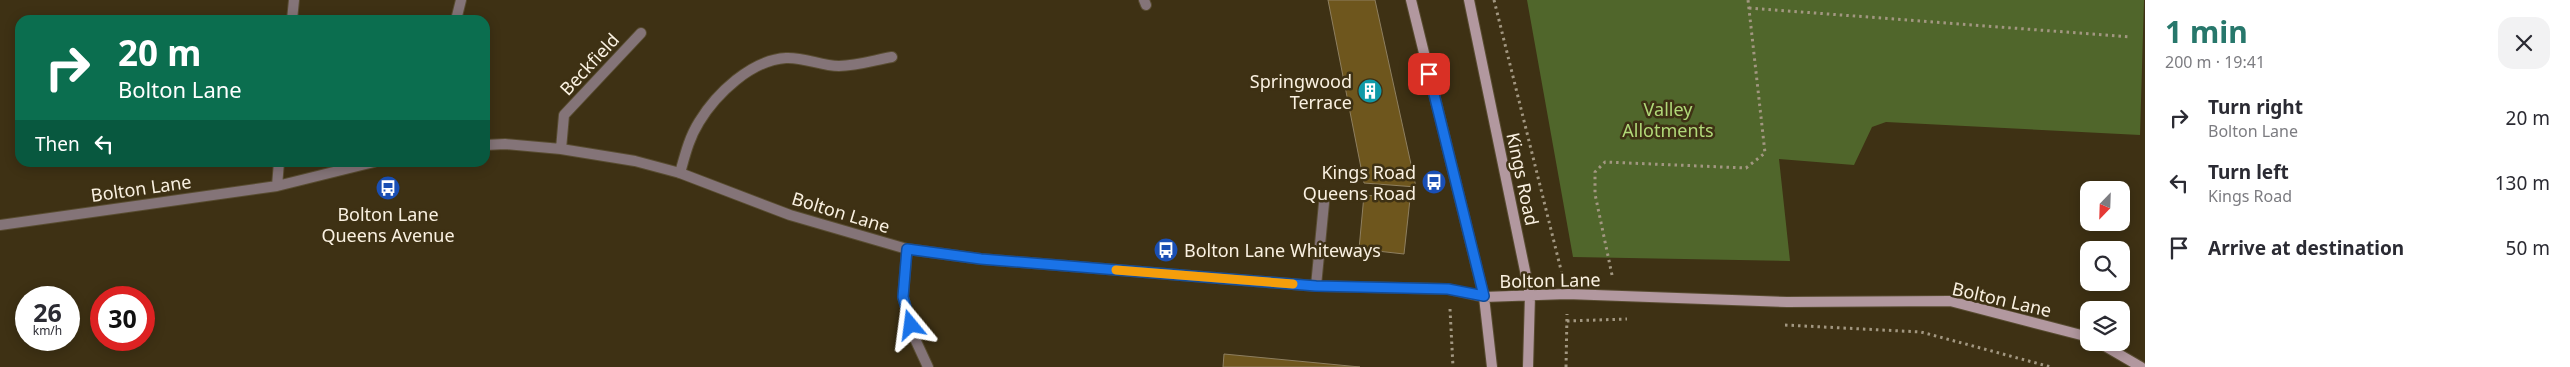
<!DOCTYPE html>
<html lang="en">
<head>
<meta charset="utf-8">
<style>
  body { margin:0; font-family:"Noto Sans",sans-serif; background:#f2f2f3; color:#2b2b33; height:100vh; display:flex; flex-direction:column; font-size:19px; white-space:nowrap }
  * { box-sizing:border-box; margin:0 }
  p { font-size:16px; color:#7c7c81 }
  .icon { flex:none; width:28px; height:28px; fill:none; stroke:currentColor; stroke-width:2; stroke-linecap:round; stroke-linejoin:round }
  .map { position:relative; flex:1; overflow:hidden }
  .sheet { display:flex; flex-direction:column; background:#fff; width:425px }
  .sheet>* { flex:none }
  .banner { position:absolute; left:15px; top:15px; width:475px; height:152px; border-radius:15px; box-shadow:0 2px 12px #0003; background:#0b6e4f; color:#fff; overflow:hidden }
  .needle { width:32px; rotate:203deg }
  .controls { position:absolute; left:2080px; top:181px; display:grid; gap:10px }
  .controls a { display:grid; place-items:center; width:50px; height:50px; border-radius:10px; background:#fff; box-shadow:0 2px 12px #0003; font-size:25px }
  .speed { position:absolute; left:15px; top:286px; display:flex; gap:10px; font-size:25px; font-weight:700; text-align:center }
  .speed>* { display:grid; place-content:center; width:65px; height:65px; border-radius:50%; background:#fff; box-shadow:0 2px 12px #0003; line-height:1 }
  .speed small { font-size:12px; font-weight:400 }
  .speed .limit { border:8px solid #d22; background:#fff; color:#111 }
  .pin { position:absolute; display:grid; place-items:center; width:42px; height:42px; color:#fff; margin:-21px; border-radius:10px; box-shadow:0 2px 8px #0006 }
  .me { position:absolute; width:55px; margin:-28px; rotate:344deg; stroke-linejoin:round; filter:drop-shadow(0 0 4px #0008) }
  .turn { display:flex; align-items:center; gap:18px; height:105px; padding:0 20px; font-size:22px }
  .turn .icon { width:65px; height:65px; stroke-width:2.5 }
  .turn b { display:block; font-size:35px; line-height:42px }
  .then { display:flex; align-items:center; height:48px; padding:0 20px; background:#0003; gap:10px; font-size:19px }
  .round { display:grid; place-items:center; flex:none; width:52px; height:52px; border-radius:15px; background:#f2f2f3 }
  .head { display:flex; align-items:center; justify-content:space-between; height:85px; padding:0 20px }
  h1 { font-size:30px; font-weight:700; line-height:38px; color:#27776b }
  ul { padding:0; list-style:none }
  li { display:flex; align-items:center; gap:15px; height:65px; padding:0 20px }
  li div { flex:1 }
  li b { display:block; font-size:19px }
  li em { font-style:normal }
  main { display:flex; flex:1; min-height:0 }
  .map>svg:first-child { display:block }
  .green { fill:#50662b }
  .building { fill:#6e561d; stroke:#8e7f60 }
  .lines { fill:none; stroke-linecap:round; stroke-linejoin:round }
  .lane-casing { stroke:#584c31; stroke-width:12 }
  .street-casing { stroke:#584c31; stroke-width:12 }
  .secondary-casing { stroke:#584c31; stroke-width:12 }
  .path { stroke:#a29781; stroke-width:3; stroke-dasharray:2.5 4; stroke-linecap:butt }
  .lane { stroke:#847478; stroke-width:10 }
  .street { stroke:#847478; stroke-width:10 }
  .secondary { stroke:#b2989f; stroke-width:10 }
  .route-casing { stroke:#114b97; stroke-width:12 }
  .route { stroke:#1a73e8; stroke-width:9 }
  .slow { stroke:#f59e0b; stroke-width:9 }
  .labels { text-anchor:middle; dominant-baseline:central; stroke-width:5; stroke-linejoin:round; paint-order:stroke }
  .street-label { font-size:18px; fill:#faf1e1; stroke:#3e3114 }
  .poi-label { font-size:18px; fill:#faf1e1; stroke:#3e3114; text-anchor:end }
  .park-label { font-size:18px; fill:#b1d878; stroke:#3e3114 }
</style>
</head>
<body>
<main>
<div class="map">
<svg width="2145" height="367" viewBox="0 0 2145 367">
  <rect width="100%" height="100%" fill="#3e3114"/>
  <path class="green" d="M1527 0H2144L2140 135 1886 122 1872 127 1854 165 1779 159 1790 261 1573 257Z"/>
  <path class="building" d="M1328 0H1375L1416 187 1364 183Z
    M1364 195 1410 199 1404 254 1359 249Z
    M1224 354 1360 367H1223Z"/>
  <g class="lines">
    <defs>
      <path id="lane" d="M456 20 461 0
        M680 173C685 155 689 138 699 122 716 94 751 60 786 58 804 57 821 66 839 66 857 66 875 60 892 57"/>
      <path id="street" d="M1144 0 1146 5
        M292 20 294 0
        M485 145 505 144 561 149 635 161 680 173 790 215 907 249 981 259 1316 286 1448 289 1484 297
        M561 149 564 115 641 33
        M277 186 279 162
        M0 225 277 186 374 162
        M907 249 903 297 915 339 928 367
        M1316 286 1324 203"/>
      <path id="secondary" d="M1411 0 1484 297 1492 367
        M1469 0 1530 295 1528 367
        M1484 297 1567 294 1787 302 1950 301 2089 337
        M2098 342 2141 367"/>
    </defs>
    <use href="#lane" class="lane-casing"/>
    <use href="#street" class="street-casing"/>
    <use href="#secondary" class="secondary-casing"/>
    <path class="path" d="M1494 0 1562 274
      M1749 8 2131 37
      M1612 275 1595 194V172L1605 162 1746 168 1765 153 1748 0
      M1450 309 1453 367
      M1567 321 1627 319
      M1785 325 1921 332 2051 367
      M1566 367 1567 314"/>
    <use href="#lane" class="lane"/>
    <use href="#street" class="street"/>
    <use href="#secondary" class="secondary"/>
  </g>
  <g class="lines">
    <defs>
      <path id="route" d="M911 325 903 297 907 249 981 259 1316 286 1448 289 1484 296 1429 74"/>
    </defs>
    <use href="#route" class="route-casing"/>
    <use href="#route" class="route"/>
    <path class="slow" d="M1116 270 1293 284"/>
  </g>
  <defs>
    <symbol id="building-disc" viewBox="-11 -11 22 22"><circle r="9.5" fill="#0f9aa8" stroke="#3e3114"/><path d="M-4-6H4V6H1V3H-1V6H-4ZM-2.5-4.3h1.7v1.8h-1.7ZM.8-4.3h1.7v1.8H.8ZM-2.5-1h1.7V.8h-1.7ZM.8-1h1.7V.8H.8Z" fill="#fff"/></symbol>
    <symbol id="bus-disc" viewBox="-11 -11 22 22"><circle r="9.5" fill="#1a4fb4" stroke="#3e3114"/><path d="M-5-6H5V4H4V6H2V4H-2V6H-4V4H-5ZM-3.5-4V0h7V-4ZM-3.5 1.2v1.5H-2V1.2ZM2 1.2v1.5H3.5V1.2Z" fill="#fff"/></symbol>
  </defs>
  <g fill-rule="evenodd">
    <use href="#building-disc" x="1356" y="77" width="28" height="28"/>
    <use href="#bus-disc" x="1420" y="168" width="28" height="28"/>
    <use href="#bus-disc" x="374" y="174" width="28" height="28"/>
    <use href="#bus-disc" x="1152" y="236" width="28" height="28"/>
  </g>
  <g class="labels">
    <g class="street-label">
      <text transform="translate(589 64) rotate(-47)">Beckfield</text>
      <text transform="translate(1523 179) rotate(78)">Kings Road</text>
      <text transform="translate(141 188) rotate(-8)">Bolton Lane</text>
      <text transform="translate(841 212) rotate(17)">Bolton Lane</text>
      <text transform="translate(1550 280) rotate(-1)">Bolton Lane</text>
      <text transform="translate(2002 299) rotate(13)">Bolton Lane</text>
    </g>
    <g class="poi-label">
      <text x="1352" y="81">Springwood<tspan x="1352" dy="21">Terrace</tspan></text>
      <text x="1416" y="172">Kings Road<tspan x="1416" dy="21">Queens Road</tspan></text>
      <text x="388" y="214" text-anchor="middle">Bolton Lane<tspan x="388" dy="21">Queens Avenue</tspan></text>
      <text x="1184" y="250" text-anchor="start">Bolton Lane Whiteways</text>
    </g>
    <g class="park-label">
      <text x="1668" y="109">Valley<tspan x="1668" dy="21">Allotments</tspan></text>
    </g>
  </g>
</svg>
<div class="controls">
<a><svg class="needle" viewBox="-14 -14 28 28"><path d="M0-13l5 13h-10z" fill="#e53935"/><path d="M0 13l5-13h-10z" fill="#7c7c81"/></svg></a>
<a><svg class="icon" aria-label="search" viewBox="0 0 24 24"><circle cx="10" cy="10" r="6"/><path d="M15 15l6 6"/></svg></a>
<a><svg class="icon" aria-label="layers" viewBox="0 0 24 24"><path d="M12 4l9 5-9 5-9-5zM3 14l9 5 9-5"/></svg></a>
</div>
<div class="speed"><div>26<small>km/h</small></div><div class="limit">30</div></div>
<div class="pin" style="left:1429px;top:74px;background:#d93025"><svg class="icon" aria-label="arrive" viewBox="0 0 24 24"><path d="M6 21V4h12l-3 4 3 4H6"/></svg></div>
<svg class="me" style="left:911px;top:325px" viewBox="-20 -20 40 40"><path d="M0-17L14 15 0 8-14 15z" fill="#1a73e8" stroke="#fff" stroke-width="4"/></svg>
<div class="banner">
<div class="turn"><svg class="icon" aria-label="right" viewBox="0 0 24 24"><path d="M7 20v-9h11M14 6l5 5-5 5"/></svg><div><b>20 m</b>Bolton Lane</div></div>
<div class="then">Then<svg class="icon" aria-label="left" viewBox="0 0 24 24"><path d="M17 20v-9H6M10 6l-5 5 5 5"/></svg></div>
</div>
</div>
<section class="sheet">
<div class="head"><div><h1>1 min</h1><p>200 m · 19:41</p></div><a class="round"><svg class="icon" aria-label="close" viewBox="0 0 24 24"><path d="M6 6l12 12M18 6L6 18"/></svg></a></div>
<ul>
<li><svg class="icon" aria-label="right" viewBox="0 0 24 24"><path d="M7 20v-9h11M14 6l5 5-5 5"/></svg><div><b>Turn right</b><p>Bolton Lane</p></div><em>20 m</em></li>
<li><svg class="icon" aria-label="left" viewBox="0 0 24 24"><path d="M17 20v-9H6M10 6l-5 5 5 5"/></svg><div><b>Turn left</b><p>Kings Road</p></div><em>130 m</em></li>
<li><svg class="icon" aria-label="arrive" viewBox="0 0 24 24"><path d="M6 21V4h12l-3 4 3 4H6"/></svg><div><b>Arrive at destination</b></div><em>50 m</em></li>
</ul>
</section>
</main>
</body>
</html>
